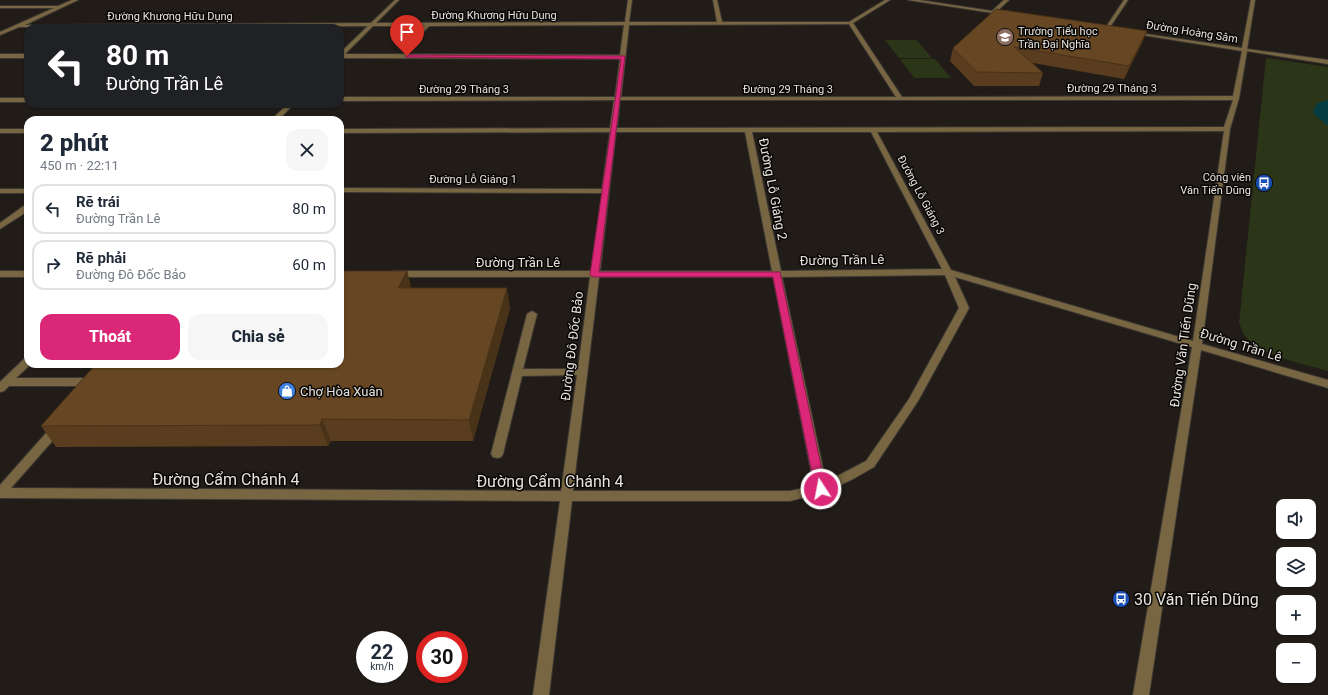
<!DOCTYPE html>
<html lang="vi">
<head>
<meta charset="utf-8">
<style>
  body { margin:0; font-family:Roboto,sans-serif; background:#f6f6f7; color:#1f2937; height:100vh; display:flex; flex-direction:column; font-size:15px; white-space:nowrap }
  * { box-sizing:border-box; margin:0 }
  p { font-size:13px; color:#747a83 }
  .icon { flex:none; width:22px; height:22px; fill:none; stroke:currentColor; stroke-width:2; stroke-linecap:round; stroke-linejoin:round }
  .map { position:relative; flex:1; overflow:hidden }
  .drawer { position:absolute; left:24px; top:116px; width:320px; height:252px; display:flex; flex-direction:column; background:#fff; border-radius:12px; box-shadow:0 1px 3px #0004 }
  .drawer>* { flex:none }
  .banner { position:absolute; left:24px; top:24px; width:320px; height:84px; border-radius:12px; box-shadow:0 1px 3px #0004; background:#202124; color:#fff; overflow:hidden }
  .controls { position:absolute; left:1276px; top:499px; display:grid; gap:8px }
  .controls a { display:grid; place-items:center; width:40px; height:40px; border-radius:8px; background:#fff; box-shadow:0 1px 3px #0004; font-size:20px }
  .speed { position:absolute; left:356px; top:631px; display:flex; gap:8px; font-size:20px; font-weight:700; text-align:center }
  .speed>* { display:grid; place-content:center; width:52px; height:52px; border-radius:50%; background:#fff; box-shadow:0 1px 3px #0004; line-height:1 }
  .speed small { font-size:10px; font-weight:400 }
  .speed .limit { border:6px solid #d22; background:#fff; color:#111 }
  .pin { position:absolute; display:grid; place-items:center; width:34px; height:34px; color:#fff; margin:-41px -17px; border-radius:50% 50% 50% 0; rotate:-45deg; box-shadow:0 0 4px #0007 }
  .pin .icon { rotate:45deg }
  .me { position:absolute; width:44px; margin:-22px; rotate:349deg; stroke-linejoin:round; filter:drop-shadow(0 0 3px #0008) }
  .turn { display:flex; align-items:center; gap:14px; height:84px; padding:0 16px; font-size:18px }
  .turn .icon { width:52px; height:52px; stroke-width:2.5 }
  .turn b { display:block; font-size:28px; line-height:34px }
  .round { display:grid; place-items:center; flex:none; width:42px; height:42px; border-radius:12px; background:#f6f6f7 }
  .head { display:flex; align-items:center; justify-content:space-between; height:68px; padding:0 16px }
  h1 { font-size:24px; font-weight:800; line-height:30px }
  .primary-button { display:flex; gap:8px; margin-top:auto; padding:8px 16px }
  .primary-button a { flex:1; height:46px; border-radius:12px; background:#db2777; color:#fff; font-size:16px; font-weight:800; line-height:46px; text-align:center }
  .primary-button a+a { background:#f6f6f7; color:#1f2937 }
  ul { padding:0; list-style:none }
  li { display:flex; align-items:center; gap:12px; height:50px; margin:0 8px 6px; padding:0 8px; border:2px solid #e0e1e3; border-radius:12px }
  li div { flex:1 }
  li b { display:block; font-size:15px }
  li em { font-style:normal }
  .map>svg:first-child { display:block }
  .green { fill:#2b3518 }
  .water { fill:#053d42 }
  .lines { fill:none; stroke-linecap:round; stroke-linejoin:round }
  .minor-casing { stroke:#3d3833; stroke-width:2 }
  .minor { fill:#776641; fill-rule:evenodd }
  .wall { fill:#593d1e }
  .shaded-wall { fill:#483218 }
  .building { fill:#674723; stroke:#483218 }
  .route { fill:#db2777; stroke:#8e194d }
  .labels { text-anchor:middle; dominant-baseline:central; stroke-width:3; stroke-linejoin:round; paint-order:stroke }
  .far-street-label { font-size:11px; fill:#e6e3df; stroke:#090705 }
  .far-poi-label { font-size:11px; fill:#e6e3df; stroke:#090705; text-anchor:start }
  .street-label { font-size:13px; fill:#e6e3df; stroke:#090705 }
  .poi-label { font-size:13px; fill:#e6e3df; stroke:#090705; text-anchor:start }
  .near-street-label { font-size:16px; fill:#e6e3df; stroke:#090705 }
  .near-poi-label { font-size:16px; fill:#e6e3df; stroke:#090705; text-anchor:start }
</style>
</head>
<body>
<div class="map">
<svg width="1328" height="695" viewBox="0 0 1328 695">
  <rect width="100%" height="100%" fill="#211c17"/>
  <path class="green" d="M885 40H917L932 58H899Z
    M1266 58 1328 67V371C1301 363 1266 358 1246 337 1242 333 1241 327 1239 323Z
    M900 59H935L951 78H914Z"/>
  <path class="water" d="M1328 100V126L1313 113 1314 108 1318 103Z"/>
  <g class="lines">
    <defs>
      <path id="minor" d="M72 0H78L25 25 371 23 395 0H399L376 23 625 22 628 0H632L629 22H717L713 0H717L722 22H849L885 0H890L853 23 902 97 1233 96 1242 51 1130 33 1132 32 1242 48 1251 0H1255L1247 49 1328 60V64L1247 51 1239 98 1230 129 1202 344 1328 380V388L1201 350 1149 695H1133L1192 347 955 277 969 308 918 401 874 467 853 479 825 492 790 501H572L549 695H533L560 501 0 498V485L54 424H62L64 427 62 430 11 488 561 491 577 375 522 376 503 454 501 457 497 458 493 457 491 454 527 314 532 311 537 314 523 369H578L590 277H394L390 274 394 271H591L602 193 340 192V188L602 189 610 132 340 133V129L610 128 614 100 340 101V97H615L620 59 340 58V53L368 26 19 27 0 35V32L54 8H0V6H58ZM849 24 896 97H621L629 25ZM624 25 620 55 345 54 373 26H424L412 41 414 42 429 26ZM620 100H1233L1224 127 617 128ZM1224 131 1193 341 951 270 877 132ZM616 132H745L772 271H600ZM752 132H871L942 269 781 271ZM945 275 959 308 909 399 866 461 826 482 782 277ZM599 277H773L814 486 790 491H573Z
        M908 0H919L992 11 1004 0H1009L997 11 1008 14 1006 15Z
        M1124 0H1128L1108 30H1104Z
        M0 54H28V58H0Z
        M0 98H28V102H0Z
        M288 104H294L278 120H271Z
        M0 129H28V133H0Z
        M0 189H28V193H0Z
        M25 205H28V211L0 229V223Z
        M0 271H28V277H0Z
        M28 358V364H31L16 378H94L98 380 99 382 98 384 94 386H9L4 391 0 392V382L24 359Z"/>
    </defs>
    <use href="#minor" class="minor-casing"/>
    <use href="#minor" class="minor"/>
  </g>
  <path class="wall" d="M1142 43 1124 79 1033 63 1043 73 1039 86H974L950 61 953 48Z
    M407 271 411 288 510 308 473 441H331L328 446 56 447 41 426Z"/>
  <path class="shaded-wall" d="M1147 31 1142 43 1124 79 1129 66Z
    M407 271 412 290 398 288Z
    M507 288 510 308 473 441 469 420Z
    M322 419 331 441 328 446 320 425Z"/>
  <path class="building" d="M996 9 1147 31 1129 66 1014 47 1043 73 977 72 953 48Z
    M340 271H407L398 288H507L469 420 322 419 320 425 41 426 96 364H340Z"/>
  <path class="route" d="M407 55 625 56 599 272H780L826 489 825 492 821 493 817 492 815 489 773 277H594L590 275 621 59 405 57Z"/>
  <defs>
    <symbol id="school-disc" viewBox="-11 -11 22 22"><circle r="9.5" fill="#8d6e63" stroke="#090705"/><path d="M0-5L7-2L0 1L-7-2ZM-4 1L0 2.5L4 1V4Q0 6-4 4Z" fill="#fff"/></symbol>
    <symbol id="bus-disc" viewBox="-11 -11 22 22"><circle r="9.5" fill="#1a4fb4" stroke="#090705"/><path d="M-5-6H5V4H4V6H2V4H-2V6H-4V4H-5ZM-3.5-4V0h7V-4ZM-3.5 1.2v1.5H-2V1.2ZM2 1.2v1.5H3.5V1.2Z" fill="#fff"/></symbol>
    <symbol id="shop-disc" viewBox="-11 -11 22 22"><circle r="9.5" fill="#3f7fe0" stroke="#090705"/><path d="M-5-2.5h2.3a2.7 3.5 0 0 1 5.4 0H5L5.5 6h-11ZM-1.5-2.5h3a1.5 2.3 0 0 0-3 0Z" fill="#fff"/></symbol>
  </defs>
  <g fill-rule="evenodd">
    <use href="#school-disc" x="995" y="27" width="20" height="20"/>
    <use href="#bus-disc" x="1254" y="173" width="20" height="20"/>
    <use href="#shop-disc" x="277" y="381" width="20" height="20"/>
    <use href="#bus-disc" x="1111" y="589" width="20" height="20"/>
  </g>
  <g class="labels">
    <g class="far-street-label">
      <text x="494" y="15">Đường Khương Hữu Dụng</text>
      <text x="170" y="16">Đường Khương Hữu Dụng</text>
      <text transform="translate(1192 32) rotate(9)">Đường Hoàng Sâm</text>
      <text x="1112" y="88">Đường 29 Tháng 3</text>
      <text x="464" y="89">Đường 29 Tháng 3</text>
      <text x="788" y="89">Đường 29 Tháng 3</text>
      <text x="473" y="179">Đường Lỗ Giáng 1</text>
      <text transform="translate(921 195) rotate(62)">Đường Lỗ Giáng 3</text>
    </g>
    <g class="far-poi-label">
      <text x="1018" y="31">Trường Tiểu học<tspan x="1018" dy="13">Trần Đại Nghĩa</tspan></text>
      <text x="1251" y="177" text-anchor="end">Công viên<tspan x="1251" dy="13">Văn Tiến Dũng</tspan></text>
    </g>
    <g class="street-label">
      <text transform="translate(773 189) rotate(79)">Đường Lỗ Giáng 2</text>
      <text transform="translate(842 260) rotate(-1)">Đường Trần Lê</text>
      <text x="518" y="262">Đường Trần Lê</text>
      <text transform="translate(1183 345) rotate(-82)">Đường Văn Tiến Dũng</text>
      <text transform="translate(1241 345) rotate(17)">Đường Trần Lê</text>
      <text transform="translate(572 346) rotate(-83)">Đường Đô Đốc Bảo</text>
    </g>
    <g class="poi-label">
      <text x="300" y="391">Chợ Hòa Xuân</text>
    </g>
    <g class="near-street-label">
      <text x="226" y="479">Đường Cẩm Chánh 4</text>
      <text x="550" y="481">Đường Cẩm Chánh 4</text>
    </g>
    <g class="near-poi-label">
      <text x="1134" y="599">30 Văn Tiến Dũng</text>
    </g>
  </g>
</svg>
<div class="controls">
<a><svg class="icon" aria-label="sound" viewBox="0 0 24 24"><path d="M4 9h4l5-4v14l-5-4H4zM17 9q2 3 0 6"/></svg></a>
<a><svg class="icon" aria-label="layers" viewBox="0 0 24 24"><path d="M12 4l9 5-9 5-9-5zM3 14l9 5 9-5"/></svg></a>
<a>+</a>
<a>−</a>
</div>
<div class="speed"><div>22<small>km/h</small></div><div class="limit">30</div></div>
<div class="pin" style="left:407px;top:56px;background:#d93025"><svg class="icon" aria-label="arrive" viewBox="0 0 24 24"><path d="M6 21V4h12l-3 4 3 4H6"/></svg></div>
<svg class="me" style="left:821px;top:489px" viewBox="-20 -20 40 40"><circle r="17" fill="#db2777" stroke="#fff" stroke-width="3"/><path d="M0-11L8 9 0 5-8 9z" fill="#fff"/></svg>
<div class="banner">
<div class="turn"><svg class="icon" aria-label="left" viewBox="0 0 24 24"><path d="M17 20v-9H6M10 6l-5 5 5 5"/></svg><div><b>80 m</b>Đường Trần Lê</div></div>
</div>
<section class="drawer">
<div class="head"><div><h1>2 phút</h1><p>450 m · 22:11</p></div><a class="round"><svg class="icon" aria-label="close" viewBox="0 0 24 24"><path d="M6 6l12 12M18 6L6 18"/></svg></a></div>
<ul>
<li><svg class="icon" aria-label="left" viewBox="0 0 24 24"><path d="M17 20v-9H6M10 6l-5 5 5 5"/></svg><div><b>Rẽ trái</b><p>Đường Trần Lê</p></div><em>80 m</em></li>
<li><svg class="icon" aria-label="right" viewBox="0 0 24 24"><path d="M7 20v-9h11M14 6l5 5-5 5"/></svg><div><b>Rẽ phải</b><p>Đường Đô Đốc Bảo</p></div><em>60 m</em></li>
</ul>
<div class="primary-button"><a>Thoát</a><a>Chia sẻ</a></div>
</section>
</div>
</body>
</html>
